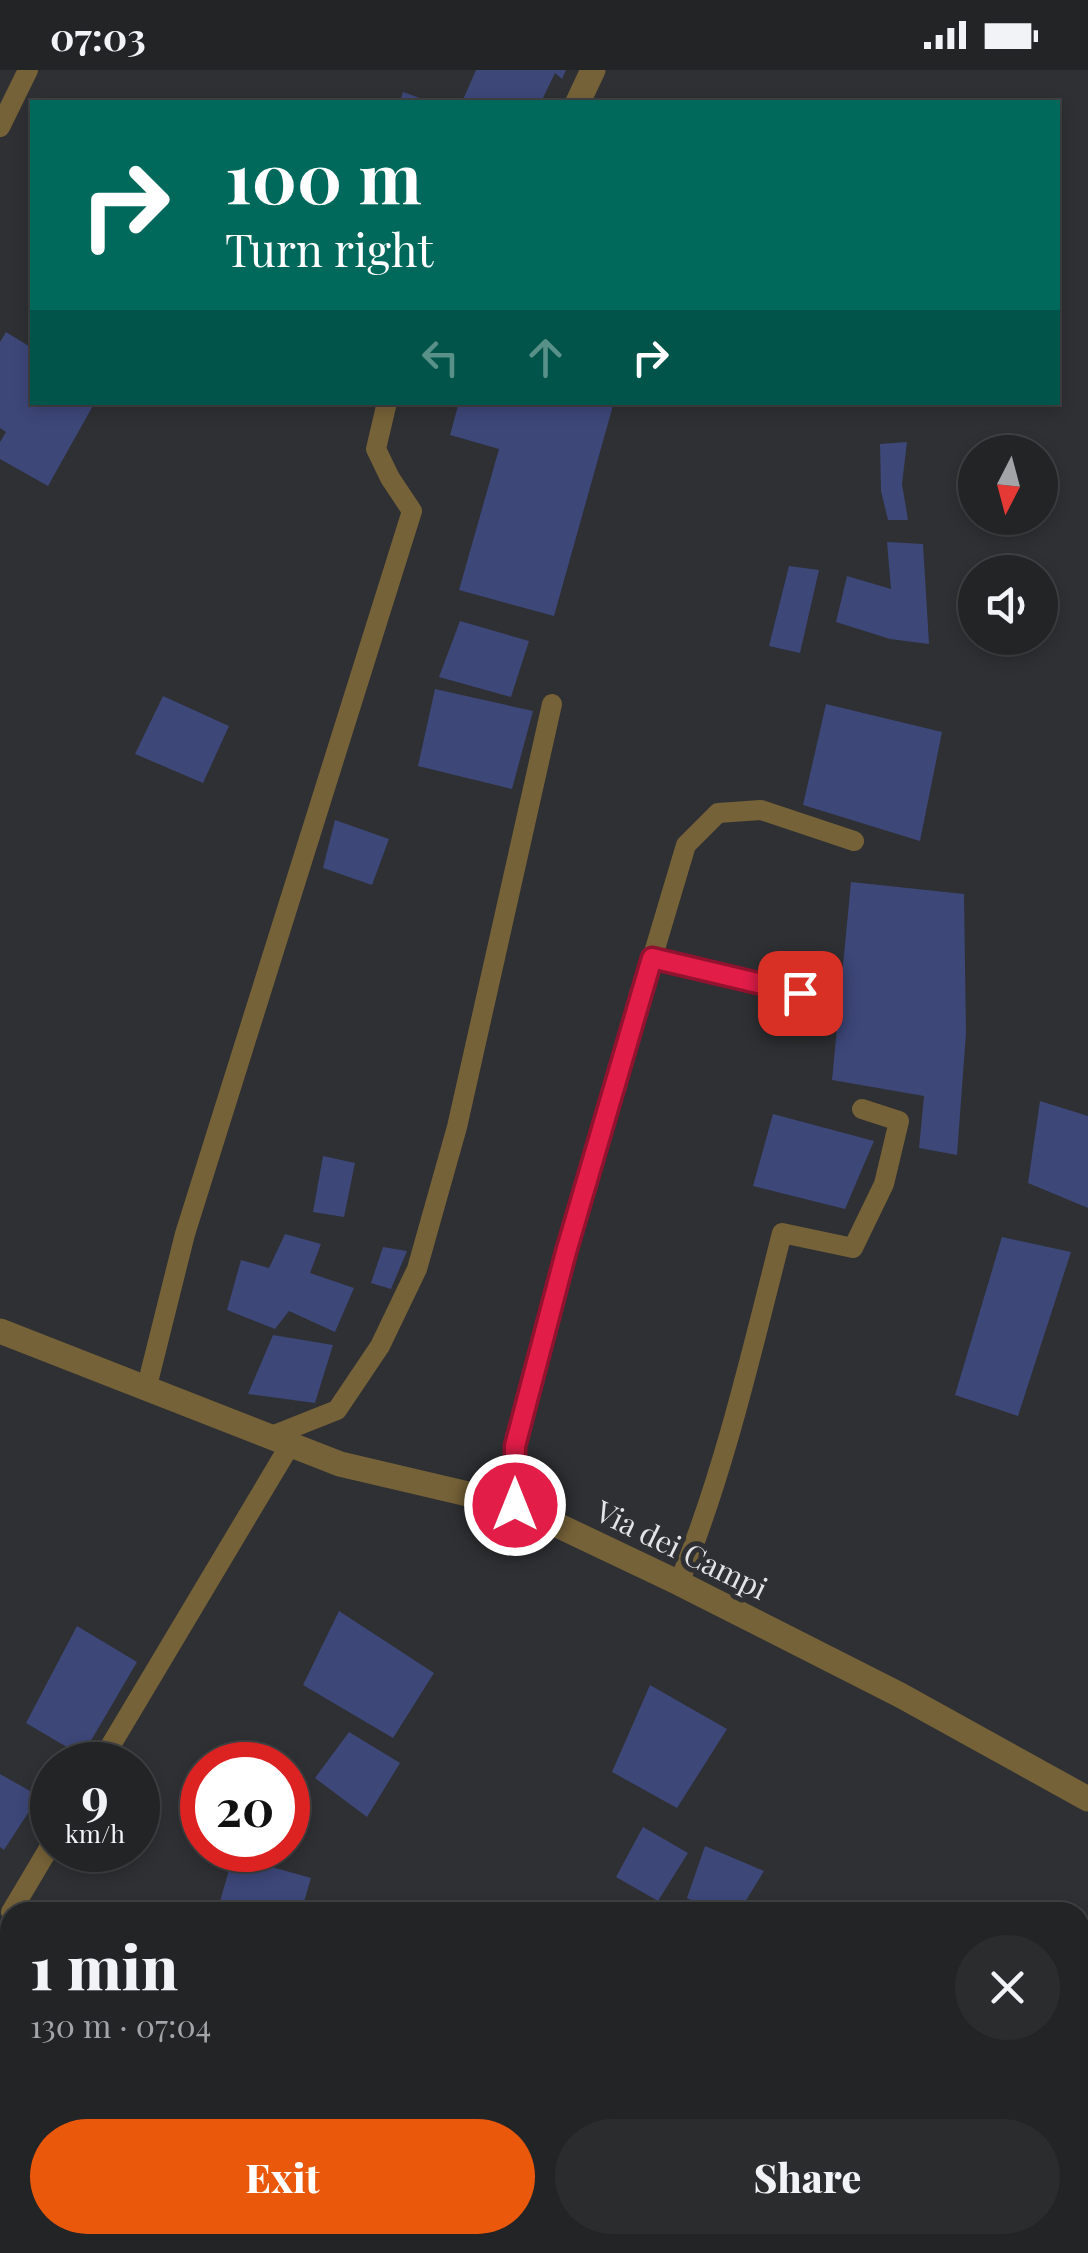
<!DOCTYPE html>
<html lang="en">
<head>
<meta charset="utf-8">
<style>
  body { margin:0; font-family:"Playfair Display",serif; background:#2b2c2e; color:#f1f3f6; height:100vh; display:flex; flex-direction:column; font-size:38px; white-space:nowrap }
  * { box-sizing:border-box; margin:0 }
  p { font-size:32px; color:#a3a4a7 }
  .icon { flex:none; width:55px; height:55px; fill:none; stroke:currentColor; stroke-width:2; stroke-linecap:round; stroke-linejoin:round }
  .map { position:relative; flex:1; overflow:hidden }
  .details { position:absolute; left:0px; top:1832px; width:1090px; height:352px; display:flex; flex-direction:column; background:#232426; border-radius:30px 30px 0 0; box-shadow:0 5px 15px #0003,0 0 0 2px #404143 }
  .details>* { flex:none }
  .banner { position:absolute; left:30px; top:30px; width:1030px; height:305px; border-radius:0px; box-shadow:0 5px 15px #0003,0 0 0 2px #404143; background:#00695c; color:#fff; overflow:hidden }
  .needle { width:65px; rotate:186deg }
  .fabs { position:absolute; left:958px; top:365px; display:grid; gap:20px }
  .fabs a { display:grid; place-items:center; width:100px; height:100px; border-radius:50%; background:#232426; box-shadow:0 5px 15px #0003,0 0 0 2px #404143; font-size:50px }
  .speed { position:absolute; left:30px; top:1672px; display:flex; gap:20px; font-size:50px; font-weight:700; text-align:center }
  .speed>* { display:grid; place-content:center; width:130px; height:130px; border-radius:50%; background:#232426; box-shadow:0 5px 15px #0003,0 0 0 2px #404143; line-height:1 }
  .speed small { font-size:25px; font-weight:400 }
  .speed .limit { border:15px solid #d22; background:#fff; color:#111 }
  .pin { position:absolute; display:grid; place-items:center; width:85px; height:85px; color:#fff; margin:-42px; border-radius:20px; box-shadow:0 5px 15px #0006 }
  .me { position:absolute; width:110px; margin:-55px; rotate:0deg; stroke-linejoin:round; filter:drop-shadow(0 0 8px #0008) }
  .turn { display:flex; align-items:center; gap:35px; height:210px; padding:0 30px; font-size:45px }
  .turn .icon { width:130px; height:130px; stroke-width:2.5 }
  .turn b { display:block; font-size:70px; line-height:85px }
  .lanes { display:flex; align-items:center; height:95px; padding:0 30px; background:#0003; justify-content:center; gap:50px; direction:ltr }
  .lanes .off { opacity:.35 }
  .round { display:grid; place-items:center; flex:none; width:105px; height:105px; border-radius:52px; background:#2b2c2e }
  .overview { display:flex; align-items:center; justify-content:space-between; height:170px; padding:0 30px }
  h1 { font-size:60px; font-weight:800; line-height:75px }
  .primary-button { display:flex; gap:20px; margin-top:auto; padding:20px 30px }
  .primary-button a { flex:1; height:115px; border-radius:60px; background:#ea580c; color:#fff; font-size:40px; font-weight:800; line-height:115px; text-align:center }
  .primary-button a+a { background:#2b2c2e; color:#f1f3f6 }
  .status { display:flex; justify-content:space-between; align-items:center; height:70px; padding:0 50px; background:#232426; direction:ltr }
  .status svg { height:28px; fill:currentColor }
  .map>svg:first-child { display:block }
  .building { fill:#3d4778 }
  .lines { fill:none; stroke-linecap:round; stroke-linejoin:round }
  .lane { stroke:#766238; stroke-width:20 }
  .street { stroke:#766238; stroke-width:25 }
  .route-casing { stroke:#92132f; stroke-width:25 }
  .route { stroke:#e11d48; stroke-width:18 }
  .labels { text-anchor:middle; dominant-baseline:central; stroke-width:10; stroke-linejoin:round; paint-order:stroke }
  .street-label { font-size:30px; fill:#e3e4e6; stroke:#2f3033 }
</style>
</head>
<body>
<div class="status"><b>07:03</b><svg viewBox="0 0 49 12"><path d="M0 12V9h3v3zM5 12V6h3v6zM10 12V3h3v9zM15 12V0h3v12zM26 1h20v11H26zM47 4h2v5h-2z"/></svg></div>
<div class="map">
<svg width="1088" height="2183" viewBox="0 0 1088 2183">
  <rect width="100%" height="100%" fill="#2f3033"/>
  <path class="building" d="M476 0H566L562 9 555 3 541 32H462Z
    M403 22 431 32H400Z
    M6 262 32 278V332H95L48 416 0 389V372L6 362 0 358V272Z
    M459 332H614L554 546 459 520 499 379 450 365Z
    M907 372 902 414 908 450H888L881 421 880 374Z
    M887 472 923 474 929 574 890 569 836 552 847 506 891 519Z
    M789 496 819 500 800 583 769 576Z
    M460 551 529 571 511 627 439 607Z
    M435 619 533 641 512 719 418 696Z
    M163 626 229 656 203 713 135 684Z
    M826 634 942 662 920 771 803 735Z
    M335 750 389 769 372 815 323 798Z
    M851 812 964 824 966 963 957 1085 919 1078 924 1026 832 1010Z
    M1040 1031 1088 1046V1138L1028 1113Z
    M773 1044 874 1071 845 1139 753 1116Z
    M323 1086 355 1093 344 1147 313 1142Z
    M285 1164 321 1174 310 1203 354 1218 335 1262 289 1241 275 1259 227 1240 241 1190 269 1198Z
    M1002 1167 1071 1182 1018 1346 955 1325Z
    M383 1177 407 1181 391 1219 371 1213Z
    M273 1265 333 1275 315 1333 248 1324Z
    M339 1541 434 1603 393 1668 303 1615Z
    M77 1556 137 1592 82 1686 26 1653Z
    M650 1615 727 1659 677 1738 612 1702Z
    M349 1662 400 1693 367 1747 315 1708Z
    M0 1704 39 1726 4 1780 0 1777Z
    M643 1757 688 1783 658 1831 616 1807Z
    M705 1776 764 1801 739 1842H713L687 1828Z
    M233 1786 311 1808 301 1842H217Z"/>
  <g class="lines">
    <path class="lane" d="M0 57 28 0
      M652 889 686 775 718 743 761 740 854 771
      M146 1320 185 1164 412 441 390 408 376 379 387 332
      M269 1367 337 1340 380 1276 417 1199 457 1057 552 634
      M515 1435V1376L566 1182 652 889 799 923
      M679 1513C725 1400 752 1280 782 1163L853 1178 884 1114 899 1051 862 1039
      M99 1695 290 1375
      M11 1842 52 1773"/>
    <path class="street" d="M578 32 593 0
      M0 1261 340 1394 515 1435 679 1513 900 1625 1088 1729"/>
  </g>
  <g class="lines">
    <defs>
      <path id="route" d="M515 1435V1376L566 1182 652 888 800 923"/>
    </defs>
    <use href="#route" class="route-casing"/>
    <use href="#route" class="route"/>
  </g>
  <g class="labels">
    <g class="street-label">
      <text transform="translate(682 1479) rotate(26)">Via dei Campi</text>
    </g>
  </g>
</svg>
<div class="fabs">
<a><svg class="needle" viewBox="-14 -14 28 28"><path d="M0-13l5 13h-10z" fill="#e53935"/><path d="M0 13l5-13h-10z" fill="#a3a4a7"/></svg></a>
<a><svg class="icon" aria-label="sound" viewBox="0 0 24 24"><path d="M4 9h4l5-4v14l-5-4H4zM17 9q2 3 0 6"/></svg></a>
</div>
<div class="speed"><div>9<small>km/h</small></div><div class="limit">20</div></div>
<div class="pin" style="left:800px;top:923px;background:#d93025"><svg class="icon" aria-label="arrive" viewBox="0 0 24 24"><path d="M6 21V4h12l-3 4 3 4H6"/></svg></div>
<svg class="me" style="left:515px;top:1435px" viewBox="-20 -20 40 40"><circle r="17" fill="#e11d48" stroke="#fff" stroke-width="3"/><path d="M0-11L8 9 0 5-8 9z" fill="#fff"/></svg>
<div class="banner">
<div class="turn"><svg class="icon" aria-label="right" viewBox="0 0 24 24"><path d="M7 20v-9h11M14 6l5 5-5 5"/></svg><div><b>100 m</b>Turn right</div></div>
<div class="lanes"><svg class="icon off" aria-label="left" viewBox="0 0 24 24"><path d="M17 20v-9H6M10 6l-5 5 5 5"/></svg><svg class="icon off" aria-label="ahead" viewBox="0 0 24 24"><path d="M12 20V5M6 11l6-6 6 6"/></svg><svg class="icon" aria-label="right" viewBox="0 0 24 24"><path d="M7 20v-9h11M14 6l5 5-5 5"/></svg></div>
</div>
<section class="details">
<div class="overview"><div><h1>1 min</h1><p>130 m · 07:04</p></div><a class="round"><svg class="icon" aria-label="close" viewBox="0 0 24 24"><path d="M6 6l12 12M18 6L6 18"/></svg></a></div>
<div class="primary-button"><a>Exit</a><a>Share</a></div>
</section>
</div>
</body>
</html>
